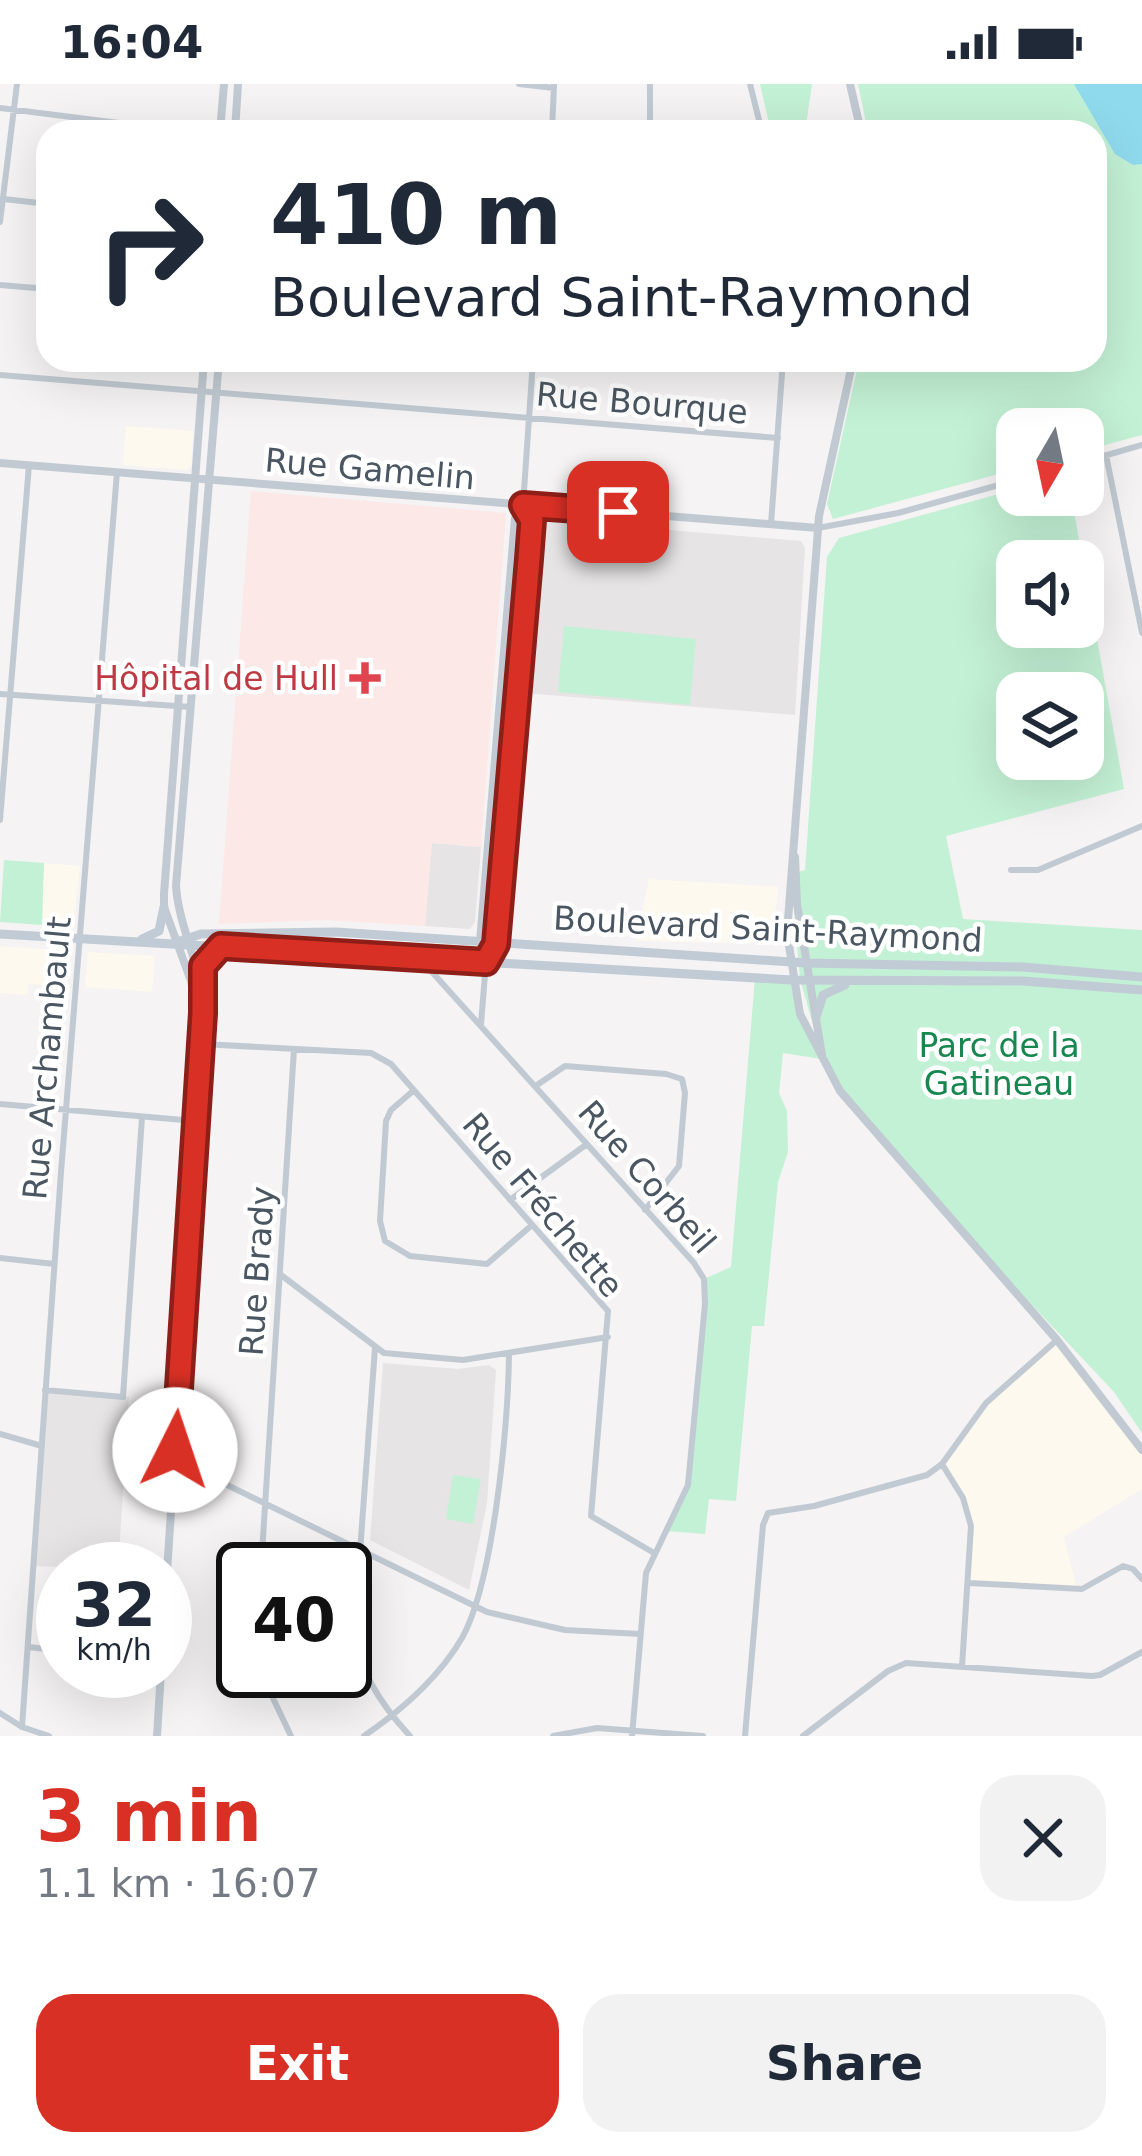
<!DOCTYPE html>
<html lang="en">
<head>
<meta charset="utf-8">
<style>
  body { margin:0; font-family:"DejaVu Sans",sans-serif; background:#f2f2f3; color:#1f2937; height:100vh; display:flex; flex-direction:column; font-size:45px; white-space:nowrap }
  * { box-sizing:border-box; margin:0 }
  p { font-size:39px; color:#747a83 }
  .icon { flex:none; width:66px; height:66px; fill:none; stroke:currentColor; stroke-width:2; stroke-linecap:round; stroke-linejoin:round }
  .map { position:relative; height:1652px; overflow:hidden }
  .side { display:flex; flex-direction:column; background:#fff; flex:1 }
  .side>* { flex:none }
  .top-card { position:absolute; left:36px; top:36px; width:1071px; height:252px; border-radius:36px; box-shadow:0 12px 48px #0002; background:#fff; color:#1f2937; overflow:hidden }
  .needle { width:78px; rotate:189deg }
  .buttons { position:absolute; left:996px; top:324px; display:grid; gap:24px }
  .buttons a { display:grid; place-items:center; width:108px; height:108px; border-radius:24px; background:#fff; box-shadow:0 12px 48px #0002; font-size:60px }
  .speed { position:absolute; left:36px; top:1458px; display:flex; gap:24px; font-size:60px; font-weight:700; text-align:center }
  .speed>* { display:grid; place-content:center; width:156px; height:156px; border-radius:50%; background:#fff; box-shadow:0 12px 48px #0002; line-height:1 }
  .speed small { font-size:30px; font-weight:400 }
  .speed .limit { border:6px solid #111; border-radius:18px; background:#fff; color:#111 }
  .pin { position:absolute; display:grid; place-items:center; width:102px; height:102px; color:#fff; margin:-51px; border-radius:24px; box-shadow:0 6px 18px #0006 }
  .me { position:absolute; width:132px; margin:-66px; rotate:4deg; stroke-linejoin:round; filter:drop-shadow(0 0 9px #0008) }
  .turn { display:flex; align-items:center; gap:42px; height:252px; padding:0 36px; font-size:54px }
  .turn .icon { width:156px; height:156px; stroke-width:2.5 }
  .turn b { display:block; font-size:84px; line-height:102px }
  .round { display:grid; place-items:center; flex:none; width:126px; height:126px; border-radius:36px; background:#f2f2f3 }
  .headline { display:flex; align-items:center; justify-content:space-between; height:204px; padding:0 36px }
  h1 { font-size:72px; font-weight:700; line-height:90px; color:#d93025 }
  .action { display:flex; gap:24px; margin-top:auto; padding:24px 36px }
  .action a { flex:1; height:138px; border-radius:36px; background:#d93025; color:#fff; font-size:48px; font-weight:700; line-height:138px; text-align:center }
  .action a+a { background:#f2f2f3; color:#1f2937 }
  .status { display:flex; justify-content:space-between; align-items:center; height:84px; padding:0 60px; background:#fff; direction:ltr }
  .status svg { height:33px; fill:currentColor }
  .map>svg:first-child { display:block }
  .commercial { fill:#fdf9ef }
  .education { fill:#e6e4e5 }
  .medical { fill:#fce8e6 }
  .green { fill:#c3f1d5; fill-rule:evenodd }
  .water { fill:#90daee }
  .lines { fill:none; stroke-linecap:round; stroke-linejoin:round }
  .minor { stroke:#c1cad2; stroke-width:6 }
  .tertiary { stroke:#c1cad2; stroke-width:8 }
  .secondary { stroke:#c1cbd6; stroke-width:9 }
  .route-casing { stroke:#8d1f18; stroke-width:30 }
  .route { stroke:#d93025; stroke-width:21 }
  .health-dot { fill:#e0444e; stroke:#fff; stroke-width:4.5 }
  .labels { text-anchor:middle; dominant-baseline:central; stroke-width:9; stroke-linejoin:round; paint-order:stroke }
  .street-label { font-size:33px; fill:#4a5661; stroke:#fff }
  .health-label { font-size:33px; fill:#be3a42; stroke:#fff; text-anchor:end }
  .park-label { font-size:33px; fill:#17864f; stroke:#fff }
</style>
</head>
<body>
<div class="status"><b>16:04</b><svg viewBox="0 0 49 12"><path d="M0 12V9h3v3zM5 12V6h3v6zM10 12V3h3v9zM15 12V0h3v12zM26 1h20v11H26zM47 4h2v5h-2z"/></svg></div>
<div class="map">
<svg width="1142" height="1652" viewBox="0 0 1142 1652">
  <rect width="100%" height="100%" fill="#f5f3f3"/>
  <path class="commercial" d="M126 342 193 347 191 382 186 386 123 381Z
    M44 779 80 782 73 842 42 841Z
    M649 795 779 803 770 860 636 857Z
    M0 862 70 867 67 903 29 900 27 911 0 909Z
    M88 868 155 872 152 908 85 903Z
    M1057 1256 1142 1366V1405L1064 1453 1077 1505 969 1499V1429L942 1380 976 1331Z"/>
  <path class="education" d="M539 435 801 457 805 464 795 631 524 609Z
    M431 759 481 763 475 838 470 845 425 842Z
    M383 1279 458 1285 489 1281 496 1286 487 1419 469 1506 370 1456Z
    M45 1306 129 1313 118 1485 34 1482Z"/>
  <path class="medical" d="M251 407 506 429 481 763 432 759 425 842 325 836 219 840Z"/>
  <path class="green" d="M760 0H812L805 48H771Z
    M858 0H1142V351L1083 367V345H1017V385L833 435 827 420 859 276H1095V48H868Z
    M1017 405V411H1071L1124 705 946 752 963 835 1142 846V1349L1114 1308 877 1056 840 1007 822 975 783 969 779 1009 787 1027 788 1068 778 1098 764 1242H752L736 1417 709 1415 705 1450 665 1447 684 1411 705 1220 704 1195 731 1183 755 894 792 896 800 930 821 969 800 895 791 790 805 786 827 473 839 454ZM1017 477H1083V543H1017ZM1017 609H1083V675H1017Z
    M564 542 696 555 690 621 558 608Z
    M4 776 44 779 42 841 0 838Z
    M453 1391 481 1395 473 1440 446 1435Z"/>
  <path class="water" d="M1074 0H1142V80L1133 81 1115 70Z"/>
  <g class="lines">
    <path class="minor" d="M519 0 554 4
      M650 0V48
      M750 0 762 48
      M0 24 190 48
      M552 48 554 0
      M4 115 48 120
      M0 138 17 0
      M0 201 48 205
      M0 291 778 354
      M1106 371 1142 549
      M1083 378 1142 361
      M523 421 533 276
      M771 440 783 276
      M818 444 898 429 1017 396
      M0 610 191 623
      M0 736 29 381
      M1011 786H1038L1142 742
      M432 888 694 1179 704 1195 705 1220 688 1401 646 1489 632 1652
      M481 940 486 878
      M202 960 371 969 391 980 608 1227 591 1432 654 1469
      M537 1001 565 982 666 990 682 995 685 1009 679 1082 645 1126
      M413 1007 391 1026 386 1037 380 1137 385 1157 410 1172 487 1180 532 1141
      M0 1020 195 1037
      M510 1116 587 1060
      M0 1174 54 1180
      M281 1191 384 1269 463 1276 608 1253
      M375 1264 354 1549C359 1588 384 1624 410 1652
      M45 1306 123 1313 142 1033
      M0 1350 42 1362
      M174 1375 487 1528 565 1546 640 1550
      M942 1380 963 1414 971 1442 962 1583
      M261 1485 294 965
      M969 1499 1082 1505 1123 1482 1133 1485 1142 1495
      M29 1563 63 1567
      M260 1587 291 1652
      M0 1629 22 1643 49 1652
      M22 1643 61 1088 117 388
      M364 1652C402 1626 438 1595 462 1554 494 1497 508 1339 509 1271
      M553 1652 597 1644 703 1652
      M745 1652 763 1441 768 1429 814 1422 927 1391 942 1380 986 1319 1057 1256
      M803 1652 888 1587 906 1579 1092 1592 1100 1591 1142 1568"/>
    <path class="tertiary" d="M850 0 861 48
      M220 48 224 0
      M235 48 238 0
      M853 276 819 432 787 849 800 930 840 1007 1057 1256 1142 1366
      M0 379 818 444
      M795 773 797 820 822 971
      M486 877 480 858 515 434 522 422
      M486 878 497 859 532 436 524 423
      M199 941 191 897 164 823V810L204 276
      M165 1518 204 929C203 884 179 846 176 802L219 276
      M157 1652 161 1587"/>
    <path class="secondary" d="M0 850 792 896 1023 897 1142 906
      M142 855 159 847 164 823
      M177 858 201 850 336 848 806 879 1023 883 1142 893
      M201 893 206 875 220 863
      M816 933 823 911 845 901"/>
  </g>
  <g class="lines">
    <defs>
      <path id="route" d="M175 1366 203 929V882L221 862 486 878 496 860 529 475 532 436 523 421 618 428"/>
    </defs>
    <use href="#route" class="route-casing"/>
    <use href="#route" class="route"/>
  </g>
  <path class="health-dot" d="M359 576h12v12h12v12h-12v12h-12v-12h-12v-12h12z"/>
  <g class="labels">
    <g class="street-label">
      <text transform="translate(642 319) rotate(5)">Rue Bourque</text>
      <text transform="translate(370 385) rotate(5)">Rue Gamelin</text>
      <text transform="translate(768 845) rotate(3)">Boulevard Saint-Raymond</text>
      <text transform="translate(47 974) rotate(-85)">Rue Archambault</text>
      <text transform="translate(647 1093) rotate(49)">Rue Corbeil</text>
      <text transform="translate(543 1121) rotate(50)">Rue Fréchette</text>
      <text transform="translate(257 1187) rotate(-86)">Rue Brady</text>
    </g>
    <g class="health-label">
      <text x="338" y="594">Hôpital de Hull</text>
    </g>
    <g class="park-label">
      <text x="999" y="961">Parc de la<tspan x="999" dy="38">Gatineau</tspan></text>
    </g>
  </g>
</svg>
<div class="buttons">
<a><svg class="needle" viewBox="-14 -14 28 28"><path d="M0-13l5 13h-10z" fill="#e53935"/><path d="M0 13l5-13h-10z" fill="#747a83"/></svg></a>
<a><svg class="icon" aria-label="sound" viewBox="0 0 24 24"><path d="M4 9h4l5-4v14l-5-4H4zM17 9q2 3 0 6"/></svg></a>
<a><svg class="icon" aria-label="layers" viewBox="0 0 24 24"><path d="M12 4l9 5-9 5-9-5zM3 14l9 5 9-5"/></svg></a>
</div>
<div class="speed"><div>32<small>km/h</small></div><div class="limit">40</div></div>
<div class="pin" style="left:618px;top:428px;background:#d93025"><svg class="icon" aria-label="arrive" viewBox="0 0 24 24"><path d="M6 21V4h12l-3 4 3 4H6"/></svg></div>
<svg class="me" style="left:175px;top:1366px" viewBox="-20 -20 40 40"><circle r="19" fill="#fff"/><path d="M0-13L10 11 0 6-10 11z" fill="#d93025"/></svg>
<div class="top-card">
<div class="turn"><svg class="icon" aria-label="right" viewBox="0 0 24 24"><path d="M7 20v-9h11M14 6l5 5-5 5"/></svg><div><b>410 m</b>Boulevard Saint-Raymond</div></div>
</div>
</div>
<section class="side">
<div class="headline"><div><h1>3 min</h1><p>1.1 km · 16:07</p></div><a class="round"><svg class="icon" aria-label="close" viewBox="0 0 24 24"><path d="M6 6l12 12M18 6L6 18"/></svg></a></div>
<div class="action"><a>Exit</a><a>Share</a></div>
</section>
</body>
</html>
